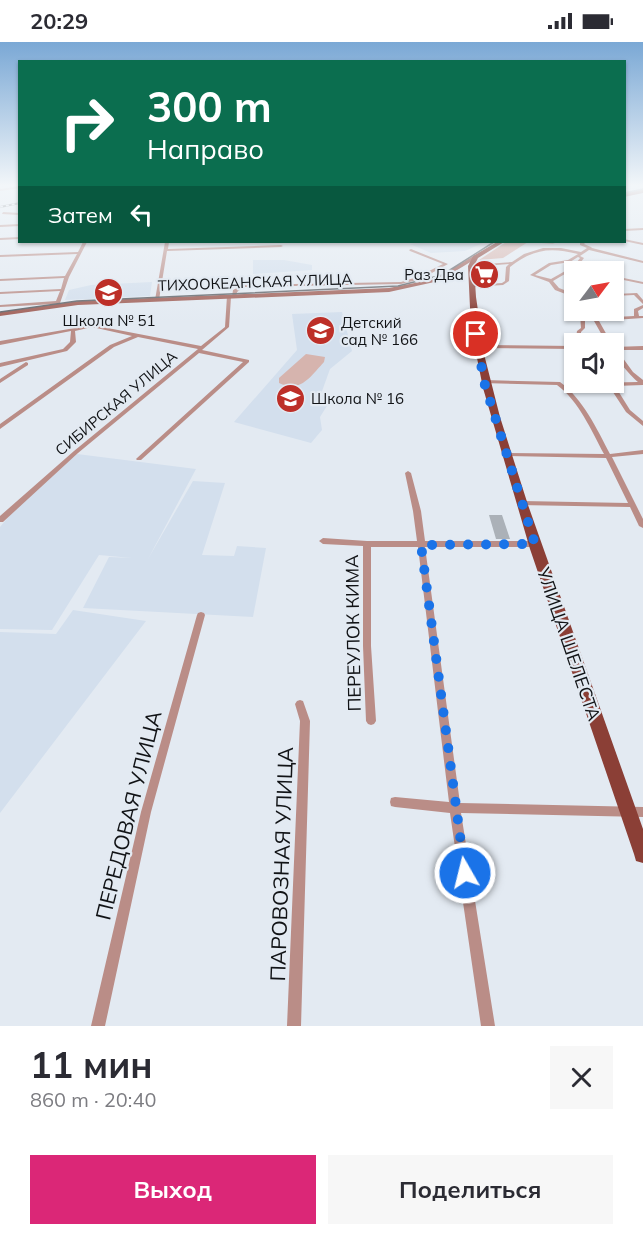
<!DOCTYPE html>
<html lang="ru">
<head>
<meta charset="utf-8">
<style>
  body { margin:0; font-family:Mulish,sans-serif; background:#f7f7f7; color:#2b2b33; height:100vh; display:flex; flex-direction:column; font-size:22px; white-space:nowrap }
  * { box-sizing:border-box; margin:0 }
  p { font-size:20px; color:#7c7c81 }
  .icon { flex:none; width:33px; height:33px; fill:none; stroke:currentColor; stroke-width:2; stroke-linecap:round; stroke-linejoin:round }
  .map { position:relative; height:984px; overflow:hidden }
  .side { display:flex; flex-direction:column; background:#fff; flex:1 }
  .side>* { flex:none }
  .banner { position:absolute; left:18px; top:18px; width:608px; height:183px; border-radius:0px; box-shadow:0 2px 4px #0004; background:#0b6e4f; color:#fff; overflow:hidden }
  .needle { width:39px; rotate:58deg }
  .tools { position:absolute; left:564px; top:219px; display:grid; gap:12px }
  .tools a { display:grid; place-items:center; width:60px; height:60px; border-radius:0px; background:#fff; box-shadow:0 2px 4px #0004; font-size:30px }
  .pin { position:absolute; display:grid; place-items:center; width:51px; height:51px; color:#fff; margin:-26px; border:3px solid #fff; border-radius:50%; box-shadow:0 2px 6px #0007 }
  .me { position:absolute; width:66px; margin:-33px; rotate:352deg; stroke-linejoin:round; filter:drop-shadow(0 0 4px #0008) }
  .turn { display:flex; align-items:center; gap:21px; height:126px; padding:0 30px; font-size:27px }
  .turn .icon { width:78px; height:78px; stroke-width:2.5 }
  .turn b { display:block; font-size:42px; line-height:51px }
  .then { display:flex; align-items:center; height:57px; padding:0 30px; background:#0003; gap:12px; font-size:22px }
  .round { display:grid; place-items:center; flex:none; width:63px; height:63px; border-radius:0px; background:#f7f7f7 }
  .summary { display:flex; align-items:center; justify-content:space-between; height:102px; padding:0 30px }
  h1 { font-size:36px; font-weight:700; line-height:45px }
  .primary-button { display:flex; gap:12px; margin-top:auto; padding:12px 30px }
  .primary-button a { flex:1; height:69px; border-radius:0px; background:#db2777; color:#fff; font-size:24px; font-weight:700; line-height:69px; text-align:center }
  .primary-button a+a { background:#f7f7f7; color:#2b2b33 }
  .status { display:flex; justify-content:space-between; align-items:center; height:42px; padding:0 30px; background:#fff; direction:ltr }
  .status svg { height:16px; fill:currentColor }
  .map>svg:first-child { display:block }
  .built { fill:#d3dfed }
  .green { fill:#d6b4ae }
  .building { fill:#abb1b8 }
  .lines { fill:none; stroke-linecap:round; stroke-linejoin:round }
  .street { fill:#ba8d87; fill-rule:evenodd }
  .secondary { fill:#a06058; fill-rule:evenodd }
  .primary { fill:#8b3f36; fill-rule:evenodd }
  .tram { stroke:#62666b; stroke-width:1.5 }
  .rail-casing { stroke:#62666b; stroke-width:2 }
  .rail { stroke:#e3eaf2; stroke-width:1.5; stroke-dasharray:3; stroke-linecap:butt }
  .route { stroke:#1a73e8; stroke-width:10; stroke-dasharray:0 18 }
  .labels { text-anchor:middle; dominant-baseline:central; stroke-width:4.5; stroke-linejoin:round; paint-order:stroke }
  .far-poi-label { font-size:15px; fill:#111316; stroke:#e3eaf2; text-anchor:start }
  .far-street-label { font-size:15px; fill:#111316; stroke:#e3eaf2 }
  .street-label { font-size:18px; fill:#111316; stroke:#e3eaf2 }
  .near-street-label { font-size:21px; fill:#111316; stroke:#e3eaf2 }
</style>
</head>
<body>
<div class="status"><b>20:29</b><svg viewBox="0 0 49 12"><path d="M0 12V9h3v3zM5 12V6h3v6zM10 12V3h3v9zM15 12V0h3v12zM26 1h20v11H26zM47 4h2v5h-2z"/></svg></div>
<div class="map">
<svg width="643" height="984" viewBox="0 0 643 984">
  <rect width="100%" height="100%" fill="#e3eaf2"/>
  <path class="built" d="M420 200H485L465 209 431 211 410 202Z
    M253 218H284L312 223V228L253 232Z
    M152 240 150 254 65 258 69 248 91 243Z
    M342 270 352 309 330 327 321 352 330 359 320 375 322 388 311 401 234 380 297 308 292 272Z
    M77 412 196 427 148 517 193 439 225 441 202 513 234 514 237 504 266 506 253 575 83 566 109 515 132 516 99 513 52 588 0 587V485L16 466Z
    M73 568 146 579 0 771V590L56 592Z"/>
  <path class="green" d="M506 200H550L555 202 528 200 503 216 479 218Z
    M306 312 325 315 324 320C310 335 301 351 279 341V336Z"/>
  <path class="building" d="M489 473H502L510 497H496Z"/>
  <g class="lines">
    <path class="street" d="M20 144V146L0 149V147Z
      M3 170 20 171V173L2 172Z
      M20 182V184L0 185V183Z
      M643 186V188L624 189V187Z
      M20 195V197L0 198V196Z
      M624 197 643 201V203L624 199Z
      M83 200H87L69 235 59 264H55V262L0 265V263L56 259 60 249 0 252V250L61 247 64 236 0 239V237L65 234 77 212 0 215V213L78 210Z
      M165 200H169L168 207 281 203 283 204 281 205 167 209 159 258 157 259 155 258Z
      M582 200H586L584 202 591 205 592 206 643 219V221L589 208 580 214 584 216 578 224 594 230H586L575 226 553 239 559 246 572 251V263L574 264V267L568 264V253L555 248 549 240 530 233 549 221 568 218 578 212C550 205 533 207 510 225L509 239 503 243 471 245 469 244 471 243 502 241 505 239 506 225 509 222 471 225H470V223L512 220 524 212 543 206H561L581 210 587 206 580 203V201ZM578 215 580 216 574 224 551 237 535 233 551 223 570 220Z
      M411 207 448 222 421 237 401 242 244 245 237 250 236 256 232 255 233 248 243 243 401 240 417 235 443 222 410 209 409 208Z
      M614 234 643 240V242L614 236Z
      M637 251 643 258V262L634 253 614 254V252Z
      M227 254 231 255 229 285 202 308 249 318V320L141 418H137L136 417 137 416 243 320 199 311 78 411 3 480H0V474L74 409 198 307 138 295 114 305 0 387V382L110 303 132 294 92 285 75 289 76 300 67 309 0 325V321L63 307 70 300 71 289 0 303V299L92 283 201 304 225 285Z
      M643 263V266L638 269 639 274H643V276L599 279 612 302H607L594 279 585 273V286L581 290V302H575L577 289 581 286 580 273 581 271 578 268H584L597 276 634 274V267Z
      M477 303 574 304V307L475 306V304Z
      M643 304V308H617L633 330 643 338V343L615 344 630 368 643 379V384L626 370 609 344 593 343 590 341 638 340C629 332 614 316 614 305Z
      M26 320 28 321V323L0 341V337Z
      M484 338 560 340C583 357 597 387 610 412L643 408V412L612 415 643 477V486L639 484 630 465 519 463 518 461 522 459 628 461 606 416 504 414 503 413 504 412 506 411 604 412C591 388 579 359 557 343L482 341V339Z
      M408 429 411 431 421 469 425 499H535L539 502 535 505H425L460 761 643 765V775L461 771 495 984H481L450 771 395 765 391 764 390 760 391 756 395 755 449 760 418 505H371V604L376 679 374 682 371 683 368 682 366 679 363 604V504L323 502 319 499 323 496 367 499H417L413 469 405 431Z
      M201 570 204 571 205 573 151 770 105 984H91L141 770 197 573 198 571Z
      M300 658 303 659 310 679 301 984H287L300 679 295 662 297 659Z"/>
    <path class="secondary" d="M475 213 478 215 477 216 439 239 389 250 78 263 0 274V270L78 259 389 246 435 237Z"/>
    <path class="primary" d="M643 147V151L624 155V151Z
      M497 200H504L478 216 474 224 476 255 485 316 500 375 528 463 643 787V821L636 819 634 812 530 507 483 346 471 286 468 224 473 214Z"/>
    <path class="tram" d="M624 151 643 147
      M0 270 77 259 398 244 442 233 494 200"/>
    <defs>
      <path id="rail" d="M0 165 20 161"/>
    </defs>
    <use href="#rail" class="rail-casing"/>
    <use href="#rail" class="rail"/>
  </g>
  <linearGradient id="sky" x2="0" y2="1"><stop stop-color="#7aa8d5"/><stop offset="0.51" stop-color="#f2f6f9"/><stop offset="1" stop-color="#f2f6f9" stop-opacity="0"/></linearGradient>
  <rect width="643" height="281" fill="url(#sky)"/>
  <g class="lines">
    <path class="route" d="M465 831 421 503 535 502 484 340 476 292"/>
  </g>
  <defs>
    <symbol id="supermarket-disc" viewBox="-11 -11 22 22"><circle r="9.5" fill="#bd2f28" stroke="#e3eaf2"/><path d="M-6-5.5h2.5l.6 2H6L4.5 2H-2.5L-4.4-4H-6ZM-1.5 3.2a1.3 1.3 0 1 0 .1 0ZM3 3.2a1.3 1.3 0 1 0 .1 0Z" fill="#fff"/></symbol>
    <symbol id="school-disc" viewBox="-11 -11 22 22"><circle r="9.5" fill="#bd2f28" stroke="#e3eaf2"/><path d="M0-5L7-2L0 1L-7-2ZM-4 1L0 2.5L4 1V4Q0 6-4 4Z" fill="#fff"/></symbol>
  </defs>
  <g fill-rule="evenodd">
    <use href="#supermarket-disc" x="468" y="216" width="33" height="33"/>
    <use href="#school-disc" x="92" y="234" width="33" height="33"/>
    <use href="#school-disc" x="304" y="272" width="33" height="33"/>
    <use href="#school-disc" x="274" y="340" width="33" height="33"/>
  </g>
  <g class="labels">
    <g class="far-poi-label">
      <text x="464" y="232" text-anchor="end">Раз Два</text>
      <text x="109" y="278" text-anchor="middle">Школа № 51</text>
      <text x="341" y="280">Детский<tspan x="341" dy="17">сад № 166</tspan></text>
      <text x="311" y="356">Школа № 16</text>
    </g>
    <g class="far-street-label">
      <text transform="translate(255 240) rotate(-2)">ТИХООКЕАНСКАЯ УЛИЦА</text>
      <text transform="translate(116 361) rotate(-40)">СИБИРСКАЯ УЛИЦА</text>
    </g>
    <g class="street-label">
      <text transform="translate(353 591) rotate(-91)">ПЕРЕУЛОК КИМА</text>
      <text transform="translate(569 602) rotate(71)">УЛИЦА ШЕЛЕСТА</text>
    </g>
    <g class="near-street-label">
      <text transform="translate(128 773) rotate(-76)">ПЕРЕДОВАЯ УЛИЦА</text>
      <text transform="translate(281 822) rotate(-88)">ПАРОВОЗНАЯ УЛИЦА</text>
    </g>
  </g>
</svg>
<div class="tools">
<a><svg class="needle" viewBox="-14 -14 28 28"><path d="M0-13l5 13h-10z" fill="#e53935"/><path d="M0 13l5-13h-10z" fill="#7c7c81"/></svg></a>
<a><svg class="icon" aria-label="sound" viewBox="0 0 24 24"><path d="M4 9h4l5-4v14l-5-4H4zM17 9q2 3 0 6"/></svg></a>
</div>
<div class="pin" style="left:476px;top:292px;background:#d93025"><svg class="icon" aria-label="arrive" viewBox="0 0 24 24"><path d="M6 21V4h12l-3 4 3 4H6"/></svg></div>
<svg class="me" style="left:465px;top:831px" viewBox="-20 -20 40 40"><circle r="17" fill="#1a73e8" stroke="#fff" stroke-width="3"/><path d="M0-11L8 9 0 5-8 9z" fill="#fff"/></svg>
<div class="banner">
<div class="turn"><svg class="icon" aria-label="right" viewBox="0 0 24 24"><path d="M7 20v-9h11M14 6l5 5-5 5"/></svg><div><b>300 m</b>Направо</div></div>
<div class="then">Затем<svg class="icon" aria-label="left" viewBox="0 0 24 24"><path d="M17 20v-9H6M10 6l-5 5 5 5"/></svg></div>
</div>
</div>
<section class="side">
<div class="summary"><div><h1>11 мин</h1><p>860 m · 20:40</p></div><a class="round"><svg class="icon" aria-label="close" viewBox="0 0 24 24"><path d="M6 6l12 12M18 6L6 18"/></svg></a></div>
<div class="primary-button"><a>Выход</a><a>Поделиться</a></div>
</section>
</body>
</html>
